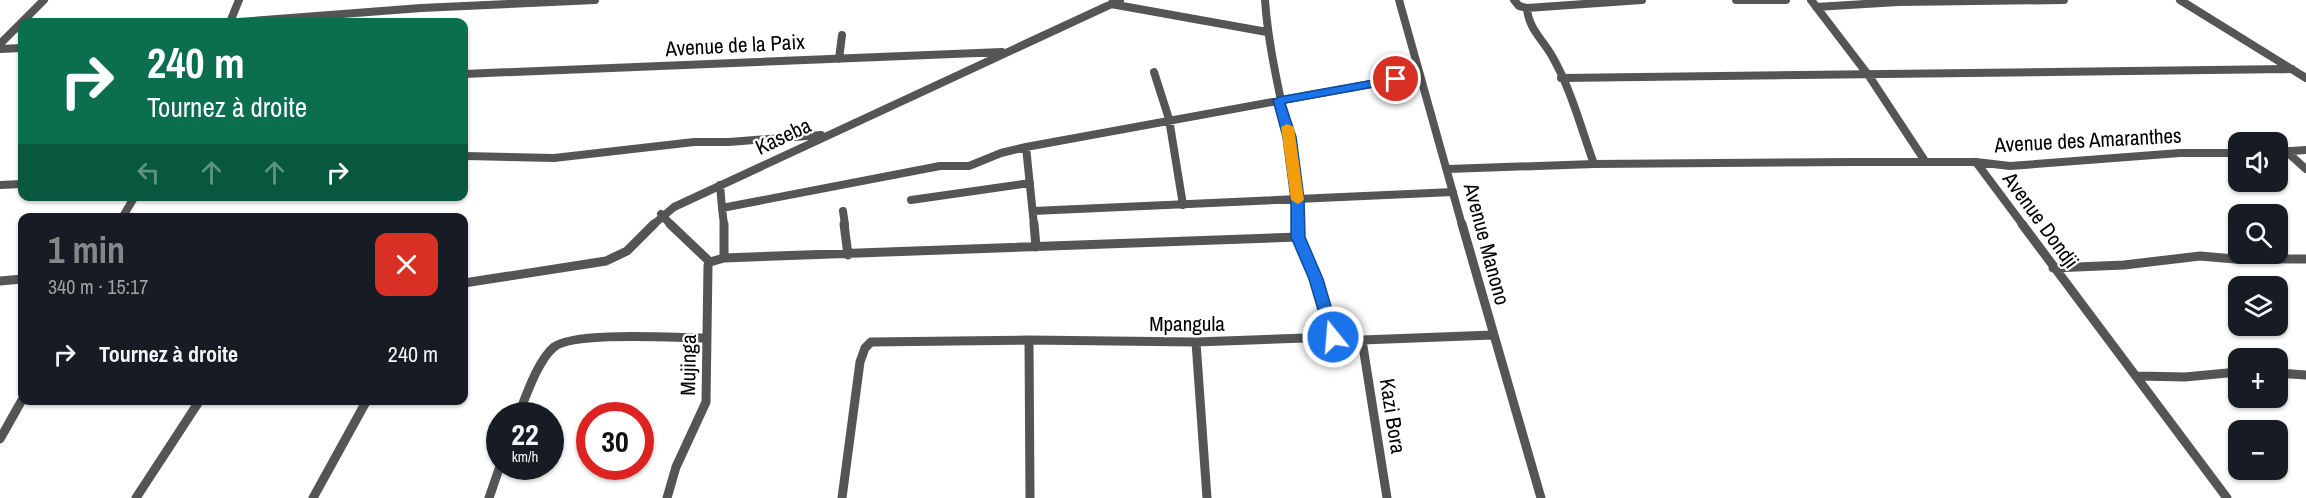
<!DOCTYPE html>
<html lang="fr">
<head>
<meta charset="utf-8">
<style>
  body { margin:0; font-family:"Archivo Narrow",sans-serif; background:#242831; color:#f1f3f6; height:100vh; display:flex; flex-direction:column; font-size:22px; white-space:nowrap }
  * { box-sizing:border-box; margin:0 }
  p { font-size:20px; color:#9ea1a6 }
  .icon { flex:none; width:33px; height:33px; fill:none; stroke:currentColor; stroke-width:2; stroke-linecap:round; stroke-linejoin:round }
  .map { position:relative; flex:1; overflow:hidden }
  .side { position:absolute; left:18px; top:213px; width:450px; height:192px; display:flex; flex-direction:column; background:#171b24; border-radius:12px; box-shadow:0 2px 4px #0004 }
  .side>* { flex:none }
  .guide { position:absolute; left:18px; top:18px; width:450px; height:183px; border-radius:12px; box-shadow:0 2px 4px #0004; background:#0b6e4f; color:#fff; overflow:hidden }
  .tools { position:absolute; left:2228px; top:132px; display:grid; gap:12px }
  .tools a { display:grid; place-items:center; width:60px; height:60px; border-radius:12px; background:#171b24; box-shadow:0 2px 4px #0004; font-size:30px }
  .speed { position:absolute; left:486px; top:402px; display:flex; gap:12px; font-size:30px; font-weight:700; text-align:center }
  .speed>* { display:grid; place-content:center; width:78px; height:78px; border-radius:50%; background:#171b24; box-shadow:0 2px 4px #0004; line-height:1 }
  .speed small { font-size:15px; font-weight:400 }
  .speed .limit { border:9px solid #d22; background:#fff; color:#111 }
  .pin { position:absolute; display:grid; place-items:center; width:51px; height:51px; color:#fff; margin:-26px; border:3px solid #fff; border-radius:50%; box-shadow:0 2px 6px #0007 }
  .me { position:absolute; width:66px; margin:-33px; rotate:343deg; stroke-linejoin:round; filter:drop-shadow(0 0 4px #0008) }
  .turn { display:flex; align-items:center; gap:21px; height:126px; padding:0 30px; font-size:27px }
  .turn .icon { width:78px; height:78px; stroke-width:2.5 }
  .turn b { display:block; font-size:42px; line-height:51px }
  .lanes { display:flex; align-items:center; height:57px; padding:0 30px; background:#0003; justify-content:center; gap:30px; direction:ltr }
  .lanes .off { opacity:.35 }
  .round { display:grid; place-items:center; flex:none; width:63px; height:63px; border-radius:12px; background:#242831 }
  .head { display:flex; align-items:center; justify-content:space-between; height:102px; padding:0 30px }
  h1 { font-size:36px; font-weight:800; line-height:45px; color:#858687 }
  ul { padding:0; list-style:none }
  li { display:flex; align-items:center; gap:18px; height:78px; padding:0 30px }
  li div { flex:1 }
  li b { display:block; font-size:22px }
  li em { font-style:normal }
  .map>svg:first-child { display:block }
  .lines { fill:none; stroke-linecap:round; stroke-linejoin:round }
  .minor-far1 { stroke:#555; stroke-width:8 }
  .minor { stroke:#555; stroke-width:9 }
  .route { fill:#1a73e8; stroke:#114b97; stroke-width:1.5 }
  .slow { fill:#f59e0b }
  .labels { text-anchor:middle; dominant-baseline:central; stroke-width:4.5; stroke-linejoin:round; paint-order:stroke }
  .street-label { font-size:21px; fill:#000; stroke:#fff }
</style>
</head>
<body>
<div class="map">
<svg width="2306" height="498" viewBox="0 0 2306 498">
  <rect width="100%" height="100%" fill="#fff"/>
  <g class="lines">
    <path class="minor-far1" d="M1265 0C1270 76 1298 148 1298 225
      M1399 0 1462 225
      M1514 0 1519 6 1527 8 1642 0
      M1736 0H1786
      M1811 0 1869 76 1925 161
      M2180 0 2306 78
      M1111 4 1267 32
      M1816 7 1898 2 2064 0
      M1527 8C1528 28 1543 40 1552 56 1571 89 1581 128 1594 164
      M230 22 239 0
      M239 22 421 8 595 0
      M0 44 44 0
      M0 49 22 48
      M839 59 842 35
      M1154 72 1169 119 1183 205
      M464 74 1002 52
      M1561 78 2292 69
      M1026 147 1034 225
      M2277 152 2306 150
      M2287 152 2306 169
      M464 156 554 158 694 142H729L821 135
      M1976 162 2023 225
      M1448 169 1594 164 1853 162H1976L2010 166 2180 153H2238
      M0 185 22 184
      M720 185 722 208 940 166H969L1001 153 1026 147 1420 75
      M911 200 1030 183
      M722 208 724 225
      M843 211 845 225
      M1033 211 1453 192
      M661 214 671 225
      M122 218 135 196
      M653 225 674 207 1120 0"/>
    <path class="minor" d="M670 224 710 262
      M724 224V258
      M844 224 848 255
      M1034 224 1036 247
      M1298 224V237L1316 279 1333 337
      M1462 224 1541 498
      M2022 224 2227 498
      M710 262 724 258 1298 237
      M2053 268 2124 265 2200 256 2235 259H2306
      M0 281 22 279
      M464 283 606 261 627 251 654 224
      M1029 340 1030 498
      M1362 340 1387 498
      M1196 342 1207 498
      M2277 373 2306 375
      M2137 376 2185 377 2238 372
      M518 416C526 396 538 360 554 347 574 331 677 338 706 338
      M0 439 22 400
      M136 498 200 400
      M313 498 367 400
      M489 498 500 466
      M667 498 676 467 706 402 708 265 710 262
      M842 498 860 362 865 348 871 342 1029 340 1196 342 1333 337 1362 340 1493 335"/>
  </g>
  <path class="route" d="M1396 76 1401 77V82L1285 103 1296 137 1304 199 1305 237 1323 279 1340 337 1338 341H1328L1326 337 1309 279 1291 237V199L1283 137 1273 100 1279 97Z"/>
  <path class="slow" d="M1287 124 1294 127 1304 200 1298 204 1291 200 1281 127Z"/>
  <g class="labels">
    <g class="street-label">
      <text transform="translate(735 45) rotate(-3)">Avenue de la Paix</text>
      <text transform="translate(783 136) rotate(-25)">Kaseba</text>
      <text transform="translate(2088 140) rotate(-3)">Avenue des Amaranthes</text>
      <text transform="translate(2041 220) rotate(54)">Avenue Dondji</text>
      <text transform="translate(1487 244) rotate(75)">Avenue Manono</text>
      <text x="1187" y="323">Mpangula</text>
      <text transform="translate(688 365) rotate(-89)">Mujinga</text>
      <text transform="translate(1393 416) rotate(81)">Kazi Bora</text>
    </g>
  </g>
</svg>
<div class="tools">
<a><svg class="icon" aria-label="sound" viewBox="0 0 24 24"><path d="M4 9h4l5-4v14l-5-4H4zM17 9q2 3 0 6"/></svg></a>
<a><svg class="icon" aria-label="search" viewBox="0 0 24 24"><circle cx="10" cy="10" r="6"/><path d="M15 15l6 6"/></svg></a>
<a><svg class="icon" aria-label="layers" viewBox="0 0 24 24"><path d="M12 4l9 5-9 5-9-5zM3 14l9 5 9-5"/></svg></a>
<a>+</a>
<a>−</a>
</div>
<div class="speed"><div>22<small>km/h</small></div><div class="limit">30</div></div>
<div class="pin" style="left:1396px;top:79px;background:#d93025"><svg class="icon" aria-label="arrive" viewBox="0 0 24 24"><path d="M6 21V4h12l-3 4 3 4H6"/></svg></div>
<svg class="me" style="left:1333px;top:337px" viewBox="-20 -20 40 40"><circle r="17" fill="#1a73e8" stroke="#fff" stroke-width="3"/><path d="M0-11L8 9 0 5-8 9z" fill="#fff"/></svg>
<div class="guide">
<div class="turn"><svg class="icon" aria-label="right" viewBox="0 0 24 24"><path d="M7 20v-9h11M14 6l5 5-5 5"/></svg><div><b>240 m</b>Tournez à droite</div></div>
<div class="lanes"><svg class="icon off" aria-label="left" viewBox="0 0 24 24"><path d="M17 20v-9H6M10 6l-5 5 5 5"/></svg><svg class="icon off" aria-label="ahead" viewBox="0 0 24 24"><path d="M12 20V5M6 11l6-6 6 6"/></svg><svg class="icon off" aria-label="ahead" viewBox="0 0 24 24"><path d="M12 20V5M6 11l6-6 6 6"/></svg><svg class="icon" aria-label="right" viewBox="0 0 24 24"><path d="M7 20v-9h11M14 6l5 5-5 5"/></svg></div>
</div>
<section class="side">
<div class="head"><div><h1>1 min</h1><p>340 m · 15:17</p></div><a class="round" style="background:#d93025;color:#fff"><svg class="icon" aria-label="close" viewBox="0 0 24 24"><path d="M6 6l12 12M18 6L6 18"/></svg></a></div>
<ul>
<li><svg class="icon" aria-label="right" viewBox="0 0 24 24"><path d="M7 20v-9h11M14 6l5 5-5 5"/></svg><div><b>Tournez à droite</b></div><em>240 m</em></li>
</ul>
</section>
</div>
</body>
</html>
